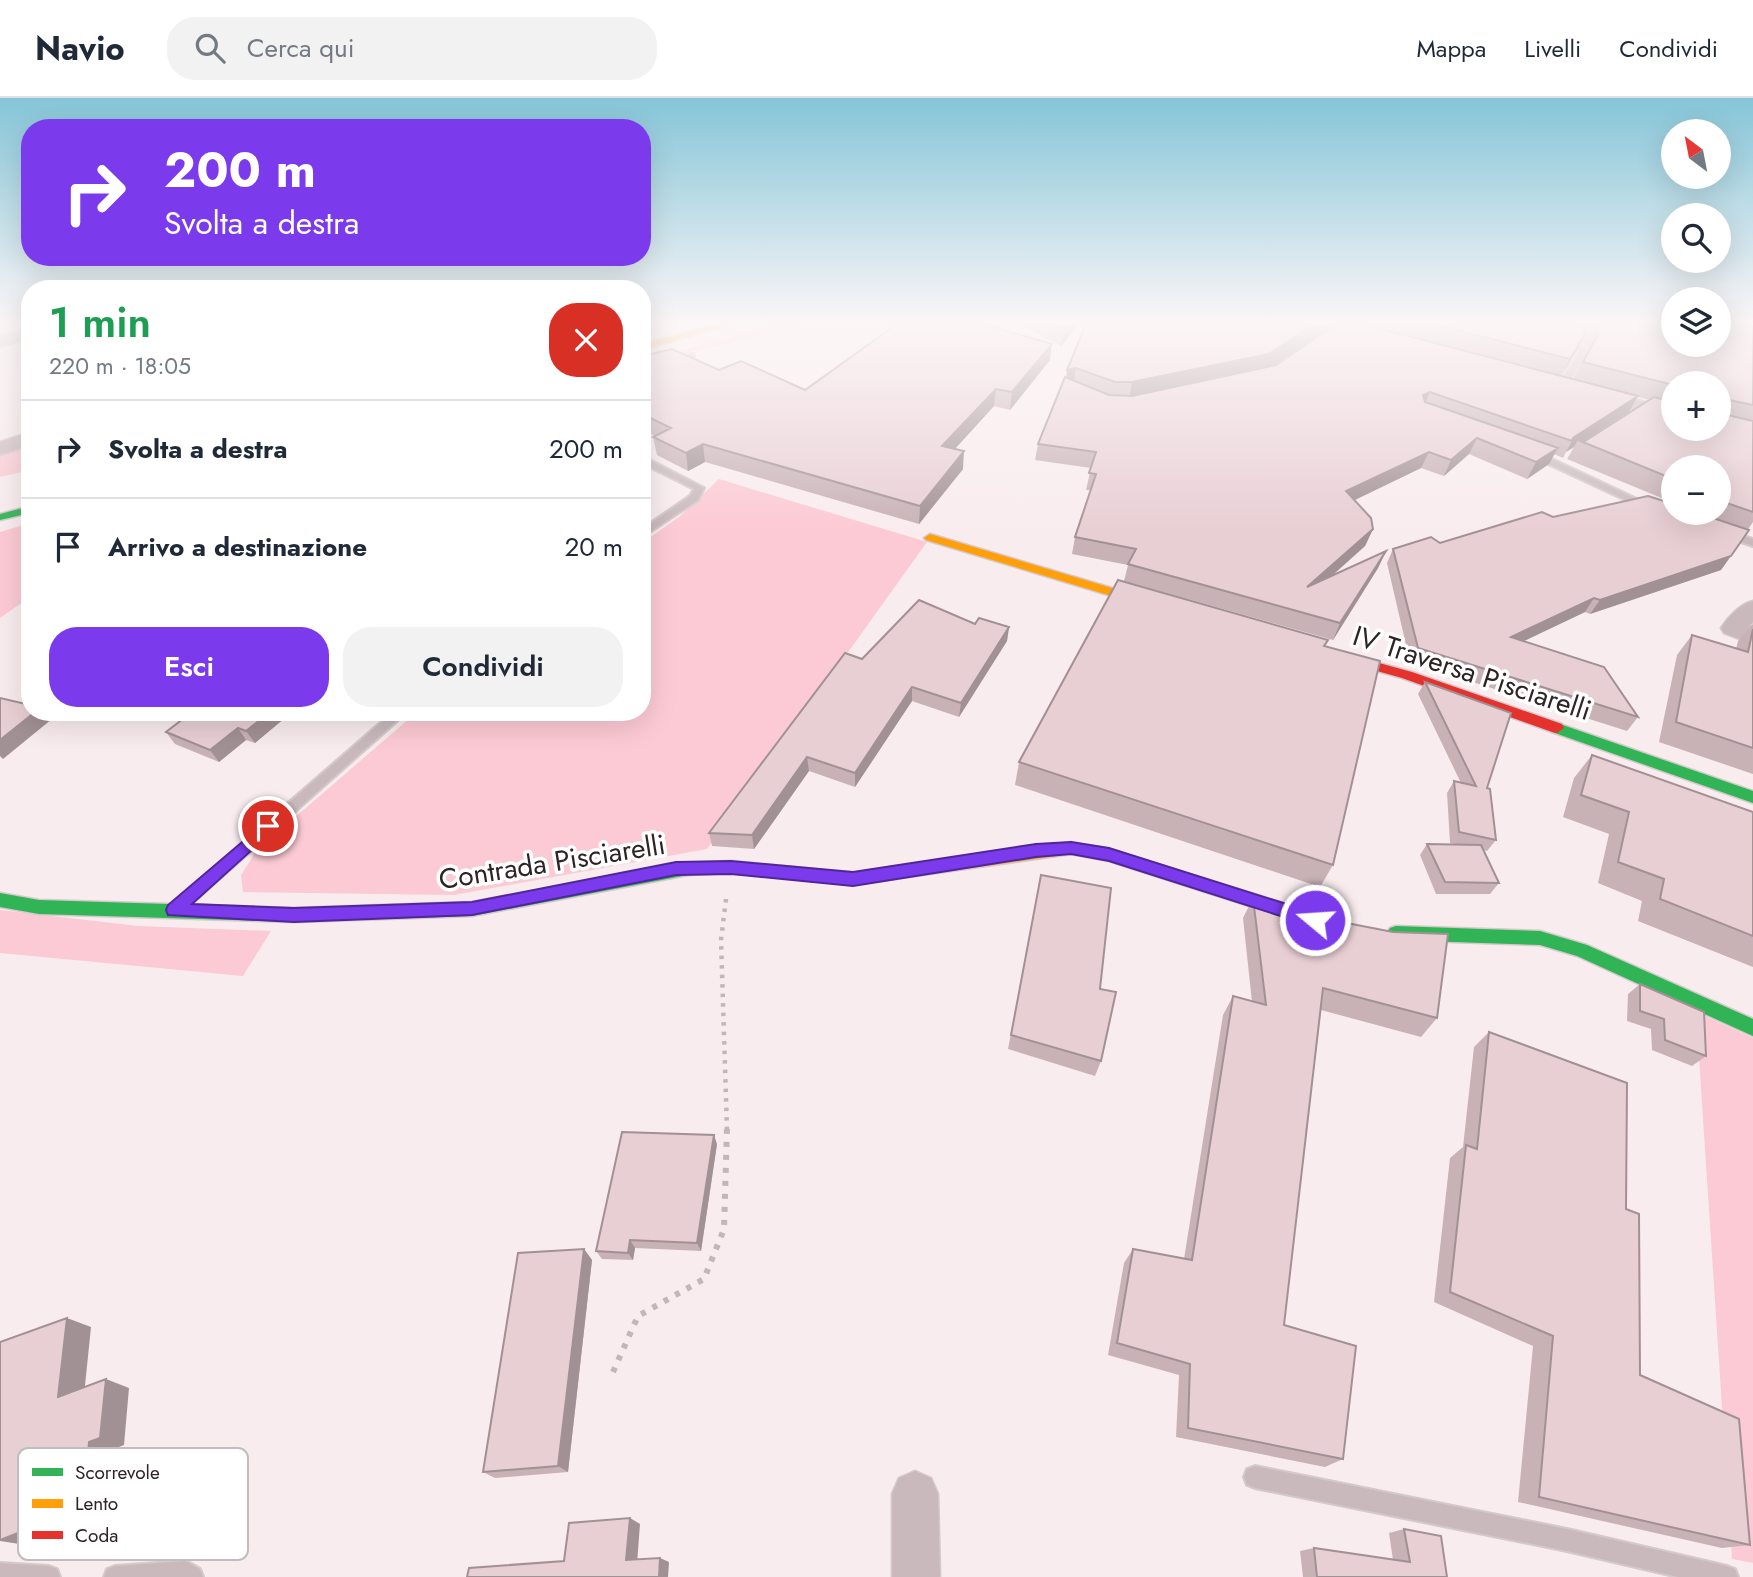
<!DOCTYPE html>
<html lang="it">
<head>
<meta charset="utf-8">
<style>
  body { margin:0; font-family:Jost,sans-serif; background:#f2f2f3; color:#1f2937; height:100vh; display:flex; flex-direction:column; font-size:26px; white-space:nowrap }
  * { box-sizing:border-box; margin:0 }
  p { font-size:23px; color:#747a83 }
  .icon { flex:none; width:38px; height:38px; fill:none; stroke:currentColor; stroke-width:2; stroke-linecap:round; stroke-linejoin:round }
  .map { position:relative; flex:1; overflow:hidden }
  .panel { position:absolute; left:21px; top:182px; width:630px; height:441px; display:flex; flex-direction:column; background:#fff; border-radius:28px; box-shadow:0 7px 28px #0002 }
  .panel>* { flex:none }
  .banner { position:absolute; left:21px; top:21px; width:630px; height:147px; border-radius:28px; box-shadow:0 7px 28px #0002; background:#7c3aed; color:#fff; overflow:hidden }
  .needle { width:46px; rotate:328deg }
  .controls { position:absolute; left:1661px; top:21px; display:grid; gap:14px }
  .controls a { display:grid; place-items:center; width:70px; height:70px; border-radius:50%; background:#fff; box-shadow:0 7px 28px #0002; font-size:35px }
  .pin { position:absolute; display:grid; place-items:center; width:60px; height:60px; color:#fff; margin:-30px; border:4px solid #fff; border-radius:50%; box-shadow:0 2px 7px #0007 }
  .me { position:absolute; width:77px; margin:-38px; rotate:288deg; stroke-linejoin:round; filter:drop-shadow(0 0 5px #0008) }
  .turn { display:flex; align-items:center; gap:24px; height:147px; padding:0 28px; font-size:32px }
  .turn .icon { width:91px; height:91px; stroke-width:2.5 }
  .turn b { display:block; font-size:49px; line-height:60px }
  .round { display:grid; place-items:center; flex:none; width:74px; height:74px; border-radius:28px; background:#f2f2f3 }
  .overview { display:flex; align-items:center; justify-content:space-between; height:119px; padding:0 28px }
  h1 { font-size:42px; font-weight:600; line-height:52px; color:#1e9e55 }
  .button { display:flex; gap:14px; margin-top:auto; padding:14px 28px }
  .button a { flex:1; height:80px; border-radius:28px; background:#7c3aed; color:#fff; font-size:28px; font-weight:600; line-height:80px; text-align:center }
  .button a+a { background:#f2f2f3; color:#1f2937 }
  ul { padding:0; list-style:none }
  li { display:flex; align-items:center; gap:21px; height:98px; padding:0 28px; border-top:2px solid #e0e1e3 }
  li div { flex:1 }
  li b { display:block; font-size:26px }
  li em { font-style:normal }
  header { display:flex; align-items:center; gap:42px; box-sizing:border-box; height:98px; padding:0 35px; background:#fff; border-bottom:2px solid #e0e1e3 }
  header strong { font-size:33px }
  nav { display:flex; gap:38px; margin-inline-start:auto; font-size:24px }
  .search { width:490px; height:63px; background:#f2f2f3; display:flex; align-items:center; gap:18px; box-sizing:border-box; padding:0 24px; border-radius:28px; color:#747a83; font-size:26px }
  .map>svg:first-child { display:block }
  .green { fill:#fccad4 }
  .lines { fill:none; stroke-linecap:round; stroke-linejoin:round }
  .lane-casing { stroke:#d4c9cb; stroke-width:4 }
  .street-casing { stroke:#d4c9cb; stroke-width:3 }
  .fast-casing { stroke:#d4c9cb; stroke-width:3 }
  .slow-casing { stroke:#d4c9cb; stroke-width:3 }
  .jam-casing { stroke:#d4c9cb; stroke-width:3 }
  .path-far1 { stroke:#c3b6b8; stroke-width:4.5; stroke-dasharray:3.5 6; stroke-linecap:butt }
  .path { stroke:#c3b6b8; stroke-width:6; stroke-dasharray:5 8; stroke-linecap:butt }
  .lane { fill:#c9b9bc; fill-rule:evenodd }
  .street { fill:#c9b9bc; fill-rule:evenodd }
  .fast { fill:#30b455; fill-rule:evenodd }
  .slow { fill:#ff9f0a; fill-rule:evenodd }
  .jam { fill:#e5322d; fill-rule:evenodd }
  .wall { fill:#c8b2b6; fill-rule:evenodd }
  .shaded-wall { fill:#a29194 }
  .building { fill:#e8cfd4; stroke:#a29194; stroke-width:2 }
  .route { fill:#7c3aed; stroke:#51269a; stroke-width:2 }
  .labels { text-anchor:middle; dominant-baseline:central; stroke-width:7; stroke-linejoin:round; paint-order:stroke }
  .street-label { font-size:28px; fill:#2e2325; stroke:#fff }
  .key { fill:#fff; stroke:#c0bdbe; stroke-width:2 }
  .key-label { font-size:19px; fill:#2e2325 }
</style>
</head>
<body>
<header>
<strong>Navio</strong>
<div class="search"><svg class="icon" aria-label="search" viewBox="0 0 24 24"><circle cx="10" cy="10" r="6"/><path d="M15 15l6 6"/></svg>Cerca qui</div>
<nav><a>Mappa</a><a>Livelli</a><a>Condividi</a></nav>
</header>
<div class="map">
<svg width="1753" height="1479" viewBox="0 0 1753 1479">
  <rect width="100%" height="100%" fill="#f9ecee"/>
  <path class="green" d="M778 226H809L642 265V263Z
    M30 344V372L0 379V354Z
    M719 381 927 444 707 751 454 797 243 794 241 777 257 752 417 614H642V445L679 419Z
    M30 425V499L0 520V434Z
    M0 812 138 828 271 833 243 878 0 855Z
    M1696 914 1753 940V1465L1732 1461Z"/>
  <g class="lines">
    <defs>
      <path id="lane" d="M1563 226H1571L1587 254 1566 288 1562 291 1558 288 1579 254Z
        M691 256H694V260L642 273V268Z
        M1531 354H1537L1654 409 1645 411 1531 358Z
        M642 358 704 390 698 402 642 439V431L690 398 694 391 642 365Z
        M1725 432 1753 441V448L1721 437V433Z
        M393 614H407L183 813 178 815 173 813 171 809 173 805Z
        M1255 1368 1567 1431 1727 1468 1735 1471 1738 1479H1678L1567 1453 1255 1390 1247 1387 1244 1379 1247 1371Z
        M186 1463 200 1471 203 1479H104L107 1471 115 1468Z
        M0 1465 49 1468 57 1471 60 1479H0Z"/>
      <path id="street" d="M30 229V240L0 249V238Z
        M1596 291 1673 311V323L1589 301 1587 297Z
        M30 334V347L0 357V344Z
        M1753 503V524L1749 528 1753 529V546L1724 535 1721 530C1728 519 1740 506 1753 503Z
        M915 1373 931 1380 938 1396 940 1479H892V1396L899 1380Z"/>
      <path id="fast" d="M30 408V415L0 422V416Z
        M1557 625 1753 693V705L1552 634 1550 630 1552 626Z
        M688 765 694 767 696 771 694 775 688 777 472 818 294 824 39 816 0 809V795L39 802 294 810 472 804Z
        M1396 828 1540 833 1587 847 1753 921V938L1577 858 1540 847 1396 842 1390 840 1387 835 1390 830Z"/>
      <path id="slow" d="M716 226H731L642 252V246Z
        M930 436 1166 506 1168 509 1166 512H1158L926 442 924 440Z
        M1071 744 1109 751 1302 811 1308 813 1310 818 1308 823 1302 825 1109 763 1071 756 865 785 859 784 857 779 859 774 865 773Z"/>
      <path id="jam" d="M1328 551 1412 574 1562 626 1564 630 1557 635 1552 634 1402 580 1323 558V552Z
        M731 763 853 775 871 774 873 779 871 784 853 787 731 775 688 777 682 775 680 771 682 767 688 765Z"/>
    </defs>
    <use href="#lane" class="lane-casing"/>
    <use href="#street" class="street-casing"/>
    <use href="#fast" class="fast-casing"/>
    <use href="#slow" class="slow-casing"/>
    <use href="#jam" class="jam-casing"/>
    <path class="path-far1" d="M726 801 721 842 727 1032"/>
    <path class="path" d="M613 1274 638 1218 704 1181 724 1131 727 1030"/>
    <use href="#lane" class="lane"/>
    <use href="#street" class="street"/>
    <use href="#fast" class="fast"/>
    <use href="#slow" class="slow"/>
    <use href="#jam" class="jam"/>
  </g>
  <path class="wall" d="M1020 226H1079L1061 248Z
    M1086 226H1334L1272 268 1379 231 1368 226H1753V424L1721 472 1590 516 1585 514 1524 543 1638 619 1627 633 1410 564 1387 465 1393 451 1440 445 1553 419 1663 403 1664 401 1567 361 1574 349 1566 354 1563 360 1554 356 1549 366 1527 381 1469 356 1444 378 1421 370 1355 402 1373 431 1365 448 1332 478 1386 453 1378 470 1333 542 1124 483 1128 467 1072 456 1075 439 1090 392H1086L1091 370 1035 362 1038 346 1066 279ZM1582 242 1589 252 1573 281 1561 278ZM1673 285H1718L1673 331ZM1638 299 1650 302 1585 343H1583L1629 314ZM1673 369H1718V415H1673Z
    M642 260 805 292 1050 262 1010 312 994 308 955 351 963 371 919 426 705 364 688 373 657 357 653 339 655 338 642 332Z
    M1753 526V676L1659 644 1677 557 1692 537 1736 551 1738 543Z
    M1009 529 1007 543 959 619 912 603 855 689 809 673 754 751 712 748 709 735 862 561Z
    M1328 542 1325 548 1333 767 1320 789 1015 687 1019 664Z
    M1425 584 1487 690 1496 742 1487 753 1484 752 1499 785 1490 796H1436L1420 757 1427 746H1455L1450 745 1447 695 1454 683 1461 685 1418 596Z
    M292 614 255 645 246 642 219 664 175 646 166 634Z
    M1592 657 1753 714V869L1638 823 1642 803 1598 785 1609 736 1563 719 1574 680Z
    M1041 777 1100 891 1101 963 1095 978 1008 951Z
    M1253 800 1437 920 1421 939 1321 912 1284 1227 1343 1361 1325 1369 1176 1339 1179 1277 1108 1257 1124 1165 1133 1151 1184 1161 1223 917 1233 898 1252 904 1243 820Z
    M1640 886 1706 958 1692 968 1652 952 1651 931 1627 923 1628 896Z
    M1489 934 1626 1111 1640 1277 1750 1447 1722 1450 1518 1404 1533 1248 1434 1204 1450 1060 1463 1049 1474 949Z
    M717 1046 701 1153 635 1150 633 1162 602 1161 596 1153Z
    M584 1151 592 1162 568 1374 495 1380 483 1374Z
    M1404 1431 1447 1479H1303L1300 1453 1314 1450 1393 1462 1389 1435Z"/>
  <path class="shaded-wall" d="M1067 226H1079L1061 248 1064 231Z
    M1314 226H1334L1264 274 1129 302 1132 284Z
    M1585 236 1576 254 1561 279 1570 261Z
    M1052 246 1050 262 1010 312 1012 294Z
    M1076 270 1073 289 1065 290 1067 272Z
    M996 291 994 308 941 366 942 348Z
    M1430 294 1423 310V297Z
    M1638 298 1629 314 1582 344 1578 342 1574 349 1566 354 1572 343 1573 340Z
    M1477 340 1469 356 1444 378 1451 362Z
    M703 346 705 364 688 373 686 355Z
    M1558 350 1549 366 1527 381 1536 364Z
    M964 353 963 371 919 426 920 408Z
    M1429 354 1421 370 1340 409 1346 393Z
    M1373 431 1365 448 1300 506 1307 489Z
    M1386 453 1378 470 1333 542 1340 525Z
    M1731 458 1721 472 1590 516 1600 502Z
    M1594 500 1585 514 1503 553 1511 539Z
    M30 522V533L23 524Z
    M1009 529 1007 543 959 619 961 605Z
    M912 589V603L855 689V675Z
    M35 614H46L52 621 3 661 0 658V642Z
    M270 614H292L255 645 246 633Z
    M238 630 246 642 219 664 210 652Z
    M807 659 809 673 754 751 752 737Z
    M714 1037 717 1046 701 1153 697 1145Z
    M630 1142 635 1150 633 1162 628 1155Z
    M584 1151 592 1162 568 1374 558 1368Z
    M67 1220 91 1229 83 1307 58 1299Z
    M106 1281 129 1290 124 1347 114 1351 111 1390 101 1393 99 1418 26 1447 0 1443V1442L76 1388 89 1344Z
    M630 1420 640 1426 637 1466 626 1462Z
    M660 1460 669 1464 668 1479H659Z"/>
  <path class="building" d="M897 226H983L1052 246 1012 294 996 291 942 348 964 353 920 408 703 346 686 355 653 339 671 330 642 316V260L655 255 672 251 719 272 741 263 805 292Z
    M1055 226H1067L1064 231Z
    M1086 226H1314L1269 256 1132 284H1115L1076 270 1067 272Z
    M1336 226H1362L1638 298 1573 340 1572 343 1430 294 1423 297 1425 304 1558 350 1536 364 1477 340 1451 362 1429 354 1346 393 1371 420 1373 431 1307 489 1386 453 1340 525 1128 466 1136 451 1075 439 1096 376 1089 375 1096 354 1038 346 1065 279 1109 297 1132 298 1276 267Z
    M1433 226H1580L1585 236 1570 261Z
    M1593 226H1673V247H1718V226H1753V307L1729 302 1728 310 1721 312 1723 316 1753 323V414L1718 402V369H1673V381L1578 342 1585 343 1654 299 1673 304V331H1718V285H1673V287L1583 264 1599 235Z
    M1648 398 1673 406V415H1698L1749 432 1731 458 1600 502 1594 500 1511 539 1604 569 1638 619 1418 550 1393 451 1431 439 1440 445 1542 414 1553 419Z
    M30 478V522L23 524 24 480Z
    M1118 482 1328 542 1324 548 1380 563 1333 767 1019 664Z
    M919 502 975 526 979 520 1009 529 961 605 912 589 855 675 807 659 752 737 709 735 845 555 862 561Z
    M1753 531V650L1676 624 1692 537 1748 554Z
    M1425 584 1511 615 1487 690 1490 691 1496 742 1459 734 1454 683 1476 688Z
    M0 600 30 607V614H35L0 642Z
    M192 614H270L246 633 238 630 210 652 166 634Z
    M1592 657 1753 714V838L1660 801 1664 781 1618 764 1629 714 1581 697Z
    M1427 746 1481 747 1499 785 1445 784Z
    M1041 777 1111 790 1100 891 1116 894 1101 963 1011 937Z
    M1253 800 1326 821 1393 834 1448 836 1437 920 1323 890 1284 1227 1356 1248 1343 1361 1188 1330 1190 1266 1117 1245 1133 1151 1192 1162 1233 898 1266 907Z
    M1640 886 1704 914 1706 958 1665 942 1664 921 1640 913Z
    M1489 934 1627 985 1626 1111 1639 1116 1640 1277 1739 1321 1750 1447 1539 1399 1553 1238 1450 1194 1466 1047 1477 1051Z
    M622 1034 714 1037 697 1145 630 1142 628 1155 596 1153Z
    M584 1151 558 1368 483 1374 518 1155Z
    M67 1220 58 1299 106 1281 100 1340 89 1344 86 1384 76 1388 73 1413 0 1442V1244Z
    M630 1420 626 1462 660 1460 659 1479H467L469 1470 564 1463 569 1425Z
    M1404 1431 1441 1438 1447 1479H1317L1314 1450 1410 1464Z"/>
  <linearGradient id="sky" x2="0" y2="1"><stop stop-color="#85c5d8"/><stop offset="0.52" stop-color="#fcf6f7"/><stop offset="1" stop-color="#fcf6f7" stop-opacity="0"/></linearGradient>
  <rect width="1753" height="433" fill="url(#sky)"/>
  <path class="route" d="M268 722 274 724V732L192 806 294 810 472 804 676 764 731 763 853 774 1036 746 1071 744 1109 750 1315 815 1324 822 1315 829 1109 763 1071 756 1036 759 853 788 731 776 676 777 472 817 294 824 168 817 166 812 168 807Z"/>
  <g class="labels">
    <g class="street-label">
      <text transform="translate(1472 575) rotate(18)">IV Traversa Pisciarelli</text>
      <text transform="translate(552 764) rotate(-9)">Contrada Pisciarelli</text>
    </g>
  </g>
  <rect x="18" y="1350" width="230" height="112" rx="10" class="key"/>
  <rect x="32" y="1370" width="31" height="8" fill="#30b455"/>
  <rect x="32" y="1401" width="31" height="9" fill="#ff9f0a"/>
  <rect x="32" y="1433" width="31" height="8" fill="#e5322d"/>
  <g class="key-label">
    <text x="75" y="1381">Scorrevole</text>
    <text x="75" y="1412">Lento</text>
    <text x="75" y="1444">Coda</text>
  </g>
</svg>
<div class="controls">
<a><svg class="needle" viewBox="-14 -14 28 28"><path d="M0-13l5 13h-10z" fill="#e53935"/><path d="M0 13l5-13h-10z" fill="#747a83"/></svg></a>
<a><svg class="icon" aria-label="search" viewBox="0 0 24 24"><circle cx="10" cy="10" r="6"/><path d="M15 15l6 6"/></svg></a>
<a><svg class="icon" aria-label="layers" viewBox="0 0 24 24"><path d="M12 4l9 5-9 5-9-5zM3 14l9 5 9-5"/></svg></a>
<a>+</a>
<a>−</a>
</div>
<div class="pin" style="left:268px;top:728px;background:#d93025"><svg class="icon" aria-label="arrive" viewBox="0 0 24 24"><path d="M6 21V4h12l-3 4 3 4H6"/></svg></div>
<svg class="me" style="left:1315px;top:822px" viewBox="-20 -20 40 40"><circle r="17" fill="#7c3aed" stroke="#fff" stroke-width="3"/><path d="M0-11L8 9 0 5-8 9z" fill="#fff"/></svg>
<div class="banner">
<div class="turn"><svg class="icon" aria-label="right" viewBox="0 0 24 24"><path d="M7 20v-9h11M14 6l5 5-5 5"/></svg><div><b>200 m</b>Svolta a destra</div></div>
</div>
<section class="panel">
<div class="overview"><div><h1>1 min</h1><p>220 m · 18:05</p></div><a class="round" style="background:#d93025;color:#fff"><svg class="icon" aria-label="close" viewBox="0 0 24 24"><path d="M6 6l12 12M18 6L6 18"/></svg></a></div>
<ul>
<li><svg class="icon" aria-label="right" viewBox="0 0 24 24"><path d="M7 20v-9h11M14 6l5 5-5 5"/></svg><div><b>Svolta a destra</b></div><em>200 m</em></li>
<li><svg class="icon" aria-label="arrive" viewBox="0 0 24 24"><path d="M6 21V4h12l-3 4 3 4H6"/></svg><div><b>Arrivo a destinazione</b></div><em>20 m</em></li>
</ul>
<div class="button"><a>Esci</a><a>Condividi</a></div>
</section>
</div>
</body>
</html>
